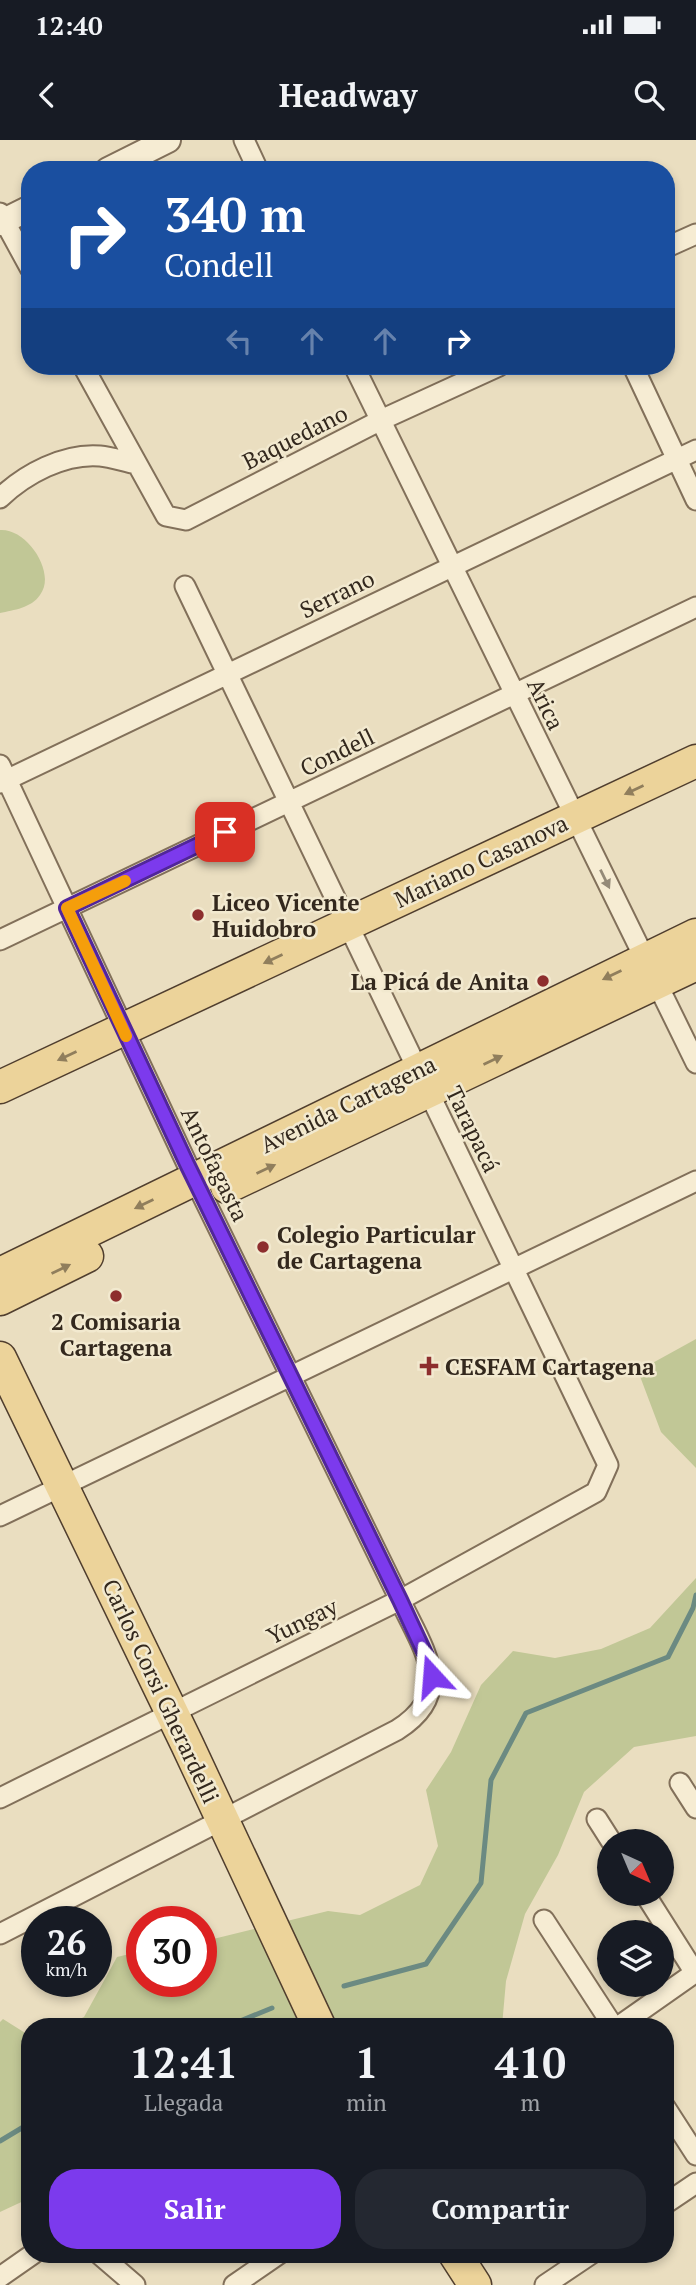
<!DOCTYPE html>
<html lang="es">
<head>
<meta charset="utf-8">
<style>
  body { margin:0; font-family:"PT Serif",serif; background:#242831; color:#f1f3f6; height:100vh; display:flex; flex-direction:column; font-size:26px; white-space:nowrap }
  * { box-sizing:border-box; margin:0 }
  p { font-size:23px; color:#9ea1a6 }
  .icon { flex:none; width:38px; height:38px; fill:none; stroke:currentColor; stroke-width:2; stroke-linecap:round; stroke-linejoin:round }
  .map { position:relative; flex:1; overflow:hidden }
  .sheet { position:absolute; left:21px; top:1878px; width:653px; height:245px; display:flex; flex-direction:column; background:#171b24; border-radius:28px; box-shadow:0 4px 10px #0003 }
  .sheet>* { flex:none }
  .guide { position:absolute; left:21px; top:21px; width:654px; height:214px; border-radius:28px; box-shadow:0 4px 10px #0003; background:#1a4fa0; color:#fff; overflow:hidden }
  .needle { width:46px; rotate:136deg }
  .buttons { position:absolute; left:597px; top:1689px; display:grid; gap:14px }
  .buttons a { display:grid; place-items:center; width:77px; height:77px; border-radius:50%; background:#171b24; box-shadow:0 4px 10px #0003; font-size:35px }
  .speed { position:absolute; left:21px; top:1766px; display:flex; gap:14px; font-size:35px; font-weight:700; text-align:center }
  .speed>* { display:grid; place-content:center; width:91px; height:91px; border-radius:50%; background:#171b24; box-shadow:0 4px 10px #0003; line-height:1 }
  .speed small { font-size:18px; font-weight:400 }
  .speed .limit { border:10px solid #d22; background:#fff; color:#111 }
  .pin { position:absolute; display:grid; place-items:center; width:60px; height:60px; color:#fff; margin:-30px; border-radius:14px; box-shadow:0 4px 10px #0006 }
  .me { position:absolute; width:77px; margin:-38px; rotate:341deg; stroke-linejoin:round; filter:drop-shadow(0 0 5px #0008) }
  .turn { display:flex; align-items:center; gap:24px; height:147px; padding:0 28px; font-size:32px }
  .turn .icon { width:91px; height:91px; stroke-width:2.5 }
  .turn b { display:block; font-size:49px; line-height:60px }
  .lanes { display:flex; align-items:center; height:66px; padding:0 28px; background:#0003; justify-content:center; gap:35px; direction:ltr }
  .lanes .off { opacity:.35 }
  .eta { display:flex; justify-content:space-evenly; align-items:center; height:119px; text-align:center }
  .eta b { font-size:42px; font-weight:800; line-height:49px }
  .action { display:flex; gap:14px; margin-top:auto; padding:14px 28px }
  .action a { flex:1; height:80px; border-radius:28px; background:#7c3aed; color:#fff; font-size:28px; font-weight:800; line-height:80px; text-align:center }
  .action a+a { background:#242831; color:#f1f3f6 }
  .status { display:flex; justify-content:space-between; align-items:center; height:49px; padding:0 35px; background:#171b24; direction:ltr }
  .status svg { height:19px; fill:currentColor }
  header { display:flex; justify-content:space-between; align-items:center; height:91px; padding:0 28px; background:#171b24; font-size:32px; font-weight:800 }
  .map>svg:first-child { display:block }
  .green { fill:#c1c796 }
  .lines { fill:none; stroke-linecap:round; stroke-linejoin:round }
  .stream { stroke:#6b8a82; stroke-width:5 }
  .minor-casing { stroke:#82705a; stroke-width:23 }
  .tertiary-casing { stroke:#82705a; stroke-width:28 }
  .primary-casing { stroke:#503e2e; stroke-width:35 }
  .minor { stroke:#f6ecd3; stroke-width:19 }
  .tertiary { stroke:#f6ecd3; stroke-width:24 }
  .primary { stroke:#ecd39a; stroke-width:32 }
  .oneway { fill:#907e5c }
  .oneway2 { fill:#948a78 }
  .route-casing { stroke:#51269a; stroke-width:18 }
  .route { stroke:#7c3aed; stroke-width:12 }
  .slow { stroke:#f59e0b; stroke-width:12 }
  .poi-dot { fill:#8d2e2e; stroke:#f2e9cf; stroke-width:2.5 }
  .labels { text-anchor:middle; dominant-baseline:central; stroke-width:5; stroke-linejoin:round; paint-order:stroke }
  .street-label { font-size:23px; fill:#33281d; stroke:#f2e9cf }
  .poi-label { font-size:23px; font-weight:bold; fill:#33281d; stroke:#f2e9cf; text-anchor:start }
</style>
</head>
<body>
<div class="status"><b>12:40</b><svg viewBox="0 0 49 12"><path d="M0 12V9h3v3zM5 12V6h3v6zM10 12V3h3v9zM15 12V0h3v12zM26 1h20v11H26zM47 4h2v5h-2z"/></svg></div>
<header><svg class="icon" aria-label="back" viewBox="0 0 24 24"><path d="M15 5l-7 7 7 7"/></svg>Headway<svg class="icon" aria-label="search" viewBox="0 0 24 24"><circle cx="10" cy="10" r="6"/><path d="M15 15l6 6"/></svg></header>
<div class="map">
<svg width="696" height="2145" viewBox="0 0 696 2145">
  <rect width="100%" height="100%" fill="#eadec0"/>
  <path class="green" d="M0 390C27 388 57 433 40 455 31 468 14 470 0 473Z
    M696 1199V1328L661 1292 638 1231Z
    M696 1438V1596L634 1607 584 1652 558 1715 525 1774 506 1841 502 1886 277 1883 273 1886H65L84 1877 117 1817 142 1811V1841H201V1802L328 1771 360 1775 420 1745 438 1706 426 1650 451 1612 481 1545 513 1511 555 1518 601 1509 650 1488Z
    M3 1879 30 1896V2058L0 2072V1882Z"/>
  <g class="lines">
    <path class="stream" d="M344 1846 426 1824 481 1743 491 1640 526 1573 668 1517 693 1468 696 1455
      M228 1886 272 1868
      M0 2001 30 1983"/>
    <defs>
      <path id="minor" d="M244 0 258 30
        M0 73 30 128
        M667 107 696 94
        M83 226 166 376 186 380 381 280 499 226
        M354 226 696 923
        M633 226 696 360
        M0 358C25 334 64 313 100 316 112 317 125 322 137 324
        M0 625 187 1024 400 1460C423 1509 457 1552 397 1590L0 1794
        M0 643 696 310
        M0 800 696 467
        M0 1376 696 1041
        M680 1643 696 1668
        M0 1658 400 1460 596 1352 608 1325 185 446
        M597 1679 611 1701
        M645 1754 695 1833
        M544 1780 613 1886
        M619 1886 696 1832
        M665 1967 696 2015
        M665 2064 696 2043
        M99 2114 135 2145
        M0 2137 33 2114
        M234 2145 279 2114
        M545 2145 591 2114"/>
      <path id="tertiary" d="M108 30 168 0
        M0 83 30 68"/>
      <path id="primary" d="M0 947 696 621
        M227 1047 696 824
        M0 1134 696 795
        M0 1159 87 1116
        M0 1218 187 1604 319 1886
        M455 2114 475 2145"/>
    </defs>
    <use href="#minor" class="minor-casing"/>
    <use href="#tertiary" class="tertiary-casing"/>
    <use href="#primary" class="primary-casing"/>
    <use href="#minor" class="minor"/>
    <use href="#tertiary" class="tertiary"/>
    <use href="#primary" class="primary"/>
  </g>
  <defs><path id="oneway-solid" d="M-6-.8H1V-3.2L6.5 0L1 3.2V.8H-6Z" transform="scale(1.75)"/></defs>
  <g class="oneway">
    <use href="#oneway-solid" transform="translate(634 650) rotate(155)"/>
    <use href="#oneway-solid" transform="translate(273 819) rotate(155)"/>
    <use href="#oneway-solid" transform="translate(612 835) rotate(154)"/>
    <use href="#oneway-solid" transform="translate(67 916) rotate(155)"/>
    <use href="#oneway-solid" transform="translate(493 920) rotate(-25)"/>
    <use href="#oneway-solid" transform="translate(266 1029) rotate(-25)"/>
    <use href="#oneway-solid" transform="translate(144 1064) rotate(154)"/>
    <use href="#oneway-solid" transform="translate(61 1129) rotate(-26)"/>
  </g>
  <use class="oneway2" href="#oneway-solid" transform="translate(605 739) rotate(64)"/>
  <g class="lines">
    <defs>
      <path id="route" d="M225 692 67 768 187 1024 400 1460 427 1518 432 1536"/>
    </defs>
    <use href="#route" class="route-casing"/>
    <use href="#route" class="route"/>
    <path class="slow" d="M125 741 67 768 126 896"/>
  </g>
  <g class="poi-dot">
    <circle cx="198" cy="775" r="7"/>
    <circle cx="543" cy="841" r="7"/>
    <circle cx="263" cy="1107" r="7"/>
    <circle cx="116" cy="1156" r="7"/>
    <path d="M425.5 1215.5h7v7h7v7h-7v7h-7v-7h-7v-7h7z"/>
  </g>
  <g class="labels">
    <g class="street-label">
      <text transform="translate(295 297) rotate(-27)">Baquedano</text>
      <text transform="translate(337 454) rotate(-26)">Serrano</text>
      <text transform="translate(546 564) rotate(64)">Arica</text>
      <text transform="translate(337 612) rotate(-26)">Condell</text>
      <text transform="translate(481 721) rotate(-25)">Mariano Casanova</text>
      <text transform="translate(348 964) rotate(-26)">Avenida Cartagena</text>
      <text transform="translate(473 989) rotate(64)">Tarapacá</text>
      <text transform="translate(215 1024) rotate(64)">Antofagasta</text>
      <text transform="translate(302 1481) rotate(-26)">Yungay</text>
      <text transform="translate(161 1551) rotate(65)">Carlos Corsi Gherardelli</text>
    </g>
    <g class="poi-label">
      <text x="212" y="762">Liceo Vicente<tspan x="212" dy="26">Huidobro</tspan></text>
      <text x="529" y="841" text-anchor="end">La Picá de Anita</text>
      <text x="277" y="1094">Colegio Particular<tspan x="277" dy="26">de Cartagena</tspan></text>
      <text x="116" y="1181" text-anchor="middle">2 Comisaria<tspan x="116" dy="26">Cartagena</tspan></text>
      <text x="445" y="1226">CESFAM Cartagena</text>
    </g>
  </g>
</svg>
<div class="buttons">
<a><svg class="needle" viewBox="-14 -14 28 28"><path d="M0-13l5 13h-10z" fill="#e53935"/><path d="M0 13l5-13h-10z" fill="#9ea1a6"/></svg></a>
<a><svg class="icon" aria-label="layers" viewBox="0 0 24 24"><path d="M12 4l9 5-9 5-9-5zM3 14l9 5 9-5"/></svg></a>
</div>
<div class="speed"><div>26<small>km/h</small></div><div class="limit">30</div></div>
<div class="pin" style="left:225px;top:692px;background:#d93025"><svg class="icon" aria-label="arrive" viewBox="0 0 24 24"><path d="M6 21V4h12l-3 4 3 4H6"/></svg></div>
<svg class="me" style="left:432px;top:1536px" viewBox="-20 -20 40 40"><path d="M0-17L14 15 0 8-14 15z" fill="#7c3aed" stroke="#fff" stroke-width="4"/></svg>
<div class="guide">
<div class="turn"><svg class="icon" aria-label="right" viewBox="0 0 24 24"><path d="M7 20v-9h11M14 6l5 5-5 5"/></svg><div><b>340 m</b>Condell</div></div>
<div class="lanes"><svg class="icon off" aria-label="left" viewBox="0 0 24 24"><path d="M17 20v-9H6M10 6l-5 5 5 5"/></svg><svg class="icon off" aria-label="ahead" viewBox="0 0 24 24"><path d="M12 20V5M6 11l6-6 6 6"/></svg><svg class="icon off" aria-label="ahead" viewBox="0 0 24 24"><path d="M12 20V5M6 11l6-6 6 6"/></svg><svg class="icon" aria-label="right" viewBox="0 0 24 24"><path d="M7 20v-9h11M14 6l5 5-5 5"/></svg></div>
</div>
<section class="sheet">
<div class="eta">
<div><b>12:41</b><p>Llegada</p></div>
<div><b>1</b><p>min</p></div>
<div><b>410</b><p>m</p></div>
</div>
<div class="action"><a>Salir</a><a>Compartir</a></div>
</section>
</div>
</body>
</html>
